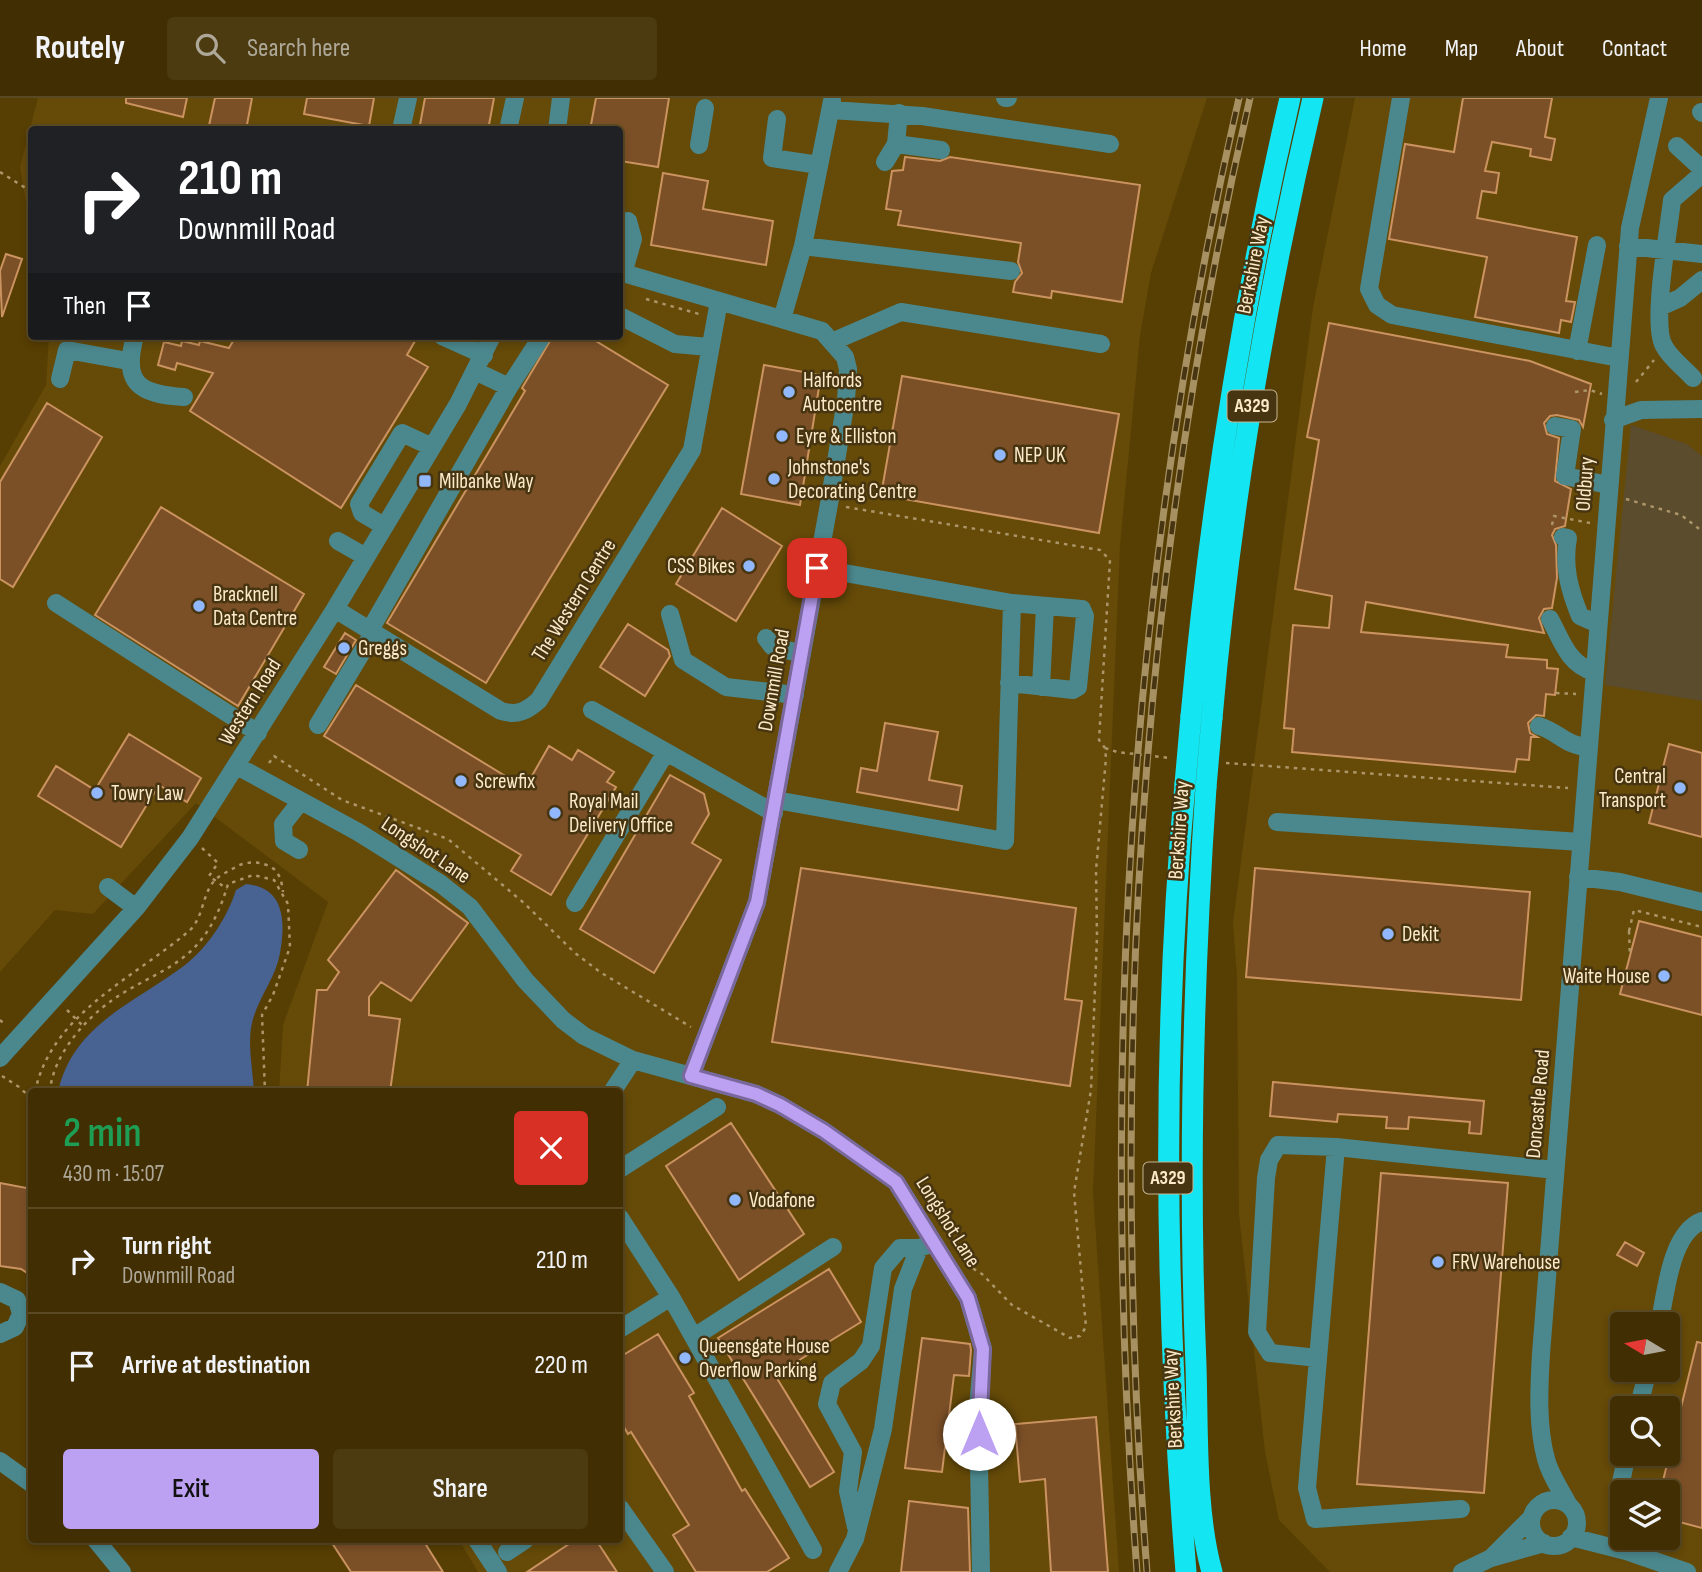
<!DOCTYPE html>
<html lang="en">
<head>
<meta charset="utf-8">
<style>
  body { margin:0; font-family:"Sofia Sans Condensed",sans-serif; background:#4c3a11; color:#f1f3f6; height:100vh; display:flex; flex-direction:column; font-size:26px; white-space:nowrap }
  * { box-sizing:border-box; margin:0 }
  p { font-size:23px; color:#aea899 }
  .icon { flex:none; width:38px; height:38px; fill:none; stroke:currentColor; stroke-width:2; stroke-linecap:round; stroke-linejoin:round }
  .map { position:relative; flex:1; overflow:hidden }
  .side { position:absolute; left:28px; top:990px; width:595px; height:455px; display:flex; flex-direction:column; background:#412e02; border-radius:7px; box-shadow:0 4px 10px #0003,0 0 0 2px #5a4a24 }
  .side>* { flex:none }
  .hud { position:absolute; left:28px; top:28px; width:595px; height:214px; border-radius:7px; box-shadow:0 4px 10px #0003,0 0 0 2px #5a4a24; background:#202124; color:#fff; overflow:hidden }
  .needle { width:46px; rotate:280deg }
  .buttons { position:absolute; left:1610px; top:1214px; display:grid; gap:14px }
  .buttons a { display:grid; place-items:center; width:70px; height:70px; border-radius:7px; background:#412e02; box-shadow:0 4px 10px #0003,0 0 0 2px #5a4a24; font-size:35px }
  .pin { position:absolute; display:grid; place-items:center; width:60px; height:60px; color:#fff; margin:-30px; border-radius:14px; box-shadow:0 4px 10px #0006 }
  .me { position:absolute; width:77px; margin:-38px; rotate:0deg; stroke-linejoin:round; filter:drop-shadow(0 0 5px #0008) }
  .turn { display:flex; align-items:center; gap:24px; height:147px; padding:0 35px; font-size:32px }
  .turn .icon { width:91px; height:91px; stroke-width:2.5 }
  .turn b { display:block; font-size:49px; line-height:60px }
  .then { display:flex; align-items:center; height:66px; padding:0 35px; background:#0003; gap:14px; font-size:26px }
  .round { display:grid; place-items:center; flex:none; width:74px; height:74px; border-radius:7px; background:#4c3a11 }
  .head { display:flex; align-items:center; justify-content:space-between; height:119px; padding:0 35px }
  h1 { font-size:42px; font-weight:600; line-height:52px; color:#1e9e55 }
  .primary-button { display:flex; gap:14px; margin-top:auto; padding:14px 35px }
  .primary-button a { flex:1; height:80px; border-radius:7px; background:#bca0f2; color:#111; font-size:28px; font-weight:600; line-height:80px; text-align:center }
  .primary-button a+a { background:#4c3a11; color:#f1f3f6 }
  ul { padding:0; list-style:none }
  li { display:flex; align-items:center; gap:21px; height:105px; padding:0 35px; border-top:2px solid #5a4a24 }
  li div { flex:1 }
  li b { display:block; font-size:26px }
  li em { font-style:normal }
  header { display:flex; align-items:center; gap:42px; box-sizing:border-box; height:98px; padding:0 35px; background:#412e02; border-bottom:2px solid #5a4a24 }
  header strong { font-size:33px }
  nav { display:flex; gap:38px; margin-inline-start:auto; font-size:24px }
  .search { width:490px; height:63px; background:#4c3a11; display:flex; align-items:center; gap:18px; box-sizing:border-box; padding:0 24px; border-radius:7px; color:#aea899; font-size:26px }
  .map>svg:first-child { display:block }
  .built { fill:#654a08; fill-rule:evenodd }
  .green { fill:#5c4c2e }
  .water { fill:#486291 }
  .building { fill:#7c5027; stroke:#cb9360; stroke-width:2 }
  .lines { fill:none; stroke-linecap:round; stroke-linejoin:round }
  .path { stroke:#ac9669; stroke-width:2.5; stroke-dasharray:3.5 5; stroke-linecap:butt }
  .minor { stroke:#4b888d; stroke-width:18 }
  .highway { stroke:#13e6f2; stroke-width:21 }
  .rail-casing { stroke:#a79162; stroke-width:7 }
  .rail { stroke:#473511; stroke-width:4.5; stroke-dasharray:13; stroke-linecap:butt }
  .highway-bridge { stroke:#13e6f2; stroke-width:21 }
  .route-casing { stroke:#7a689d; stroke-width:18 }
  .route { stroke:#bca0f2; stroke-width:12 }
  .poi-dot { fill:#91b8fd; stroke:#473511; stroke-width:2.5 }
  .labels { text-anchor:middle; dominant-baseline:central; stroke-width:5; stroke-linejoin:round; paint-order:stroke }
  .shield { fill:#473511; stroke:#c6b492; stroke-width:2 }
  .shield-label { font-size:19px; font-weight:bold; fill:#fdeac9 }
  .street-label { font-size:21px; fill:#fdeac9; stroke:#473511 }
  .poi-label { font-size:21px; fill:#fdeac9; stroke:#473511; text-anchor:start }
</style>
</head>
<body>
<header>
<strong>Routely</strong>
<div class="search"><svg class="icon" aria-label="search" viewBox="0 0 24 24"><circle cx="10" cy="10" r="6"/><path d="M15 15l6 6"/></svg>Search here</div>
<nav><a>Home</a><a>Map</a><a>About</a><a>Contact</a></nav>
</header>
<div class="map">
<svg width="1702" height="1474" viewBox="0 0 1702 1474">
  <rect width="100%" height="100%" fill="#573e03"/>
  <path class="built" d="M38 0H1207L1151 175 1140 238 1120 448 1093 1094 1119 1474H478L459 1442H620V994H279L283 927 328 804 196 705 93 816 55 812 0 874V368L46 287 49 238H620V32H32L31 134 20 69Z
    M1355 0H1702V1474H1330L1279 1422 1265 1354 1239 1116 1237 880 1233 825 1313 209ZM1622 1227H1668V1272H1622ZM1622 1311H1668V1356H1622ZM1622 1395H1668V1440H1622Z"/>
  <path class="green" d="M1631 327 1687 346 1702 358V603L1605 587Z"/>
  <path class="water" d="M246 786C284 789 286 822 280 855 276 881 255 903 251 930 248 949 253 974 254 994H58C73 926 135 905 185 867 208 849 227 820 236 792Z"/>
  <path class="building" d="M126 0H187L183 19 126 5Z
    M215 0H252L246 32H208Z
    M307 0H374L369 28 304 16Z
    M425 0H494L488 32H419Z
    M596 0H669L658 69 620 63V32H590Z
    M1463 0H1552L1545 39 1555 41 1551 62 1530 58 1531 51 1492 44 1485 73 1499 75 1496 95 1482 93 1477 120 1577 139 1566 203 1575 204 1571 224 1561 222 1559 235 1475 219 1487 159 1389 141 1405 46 1454 54Z
    M905 59 940 63 950 59 1140 87 1122 204 1052 193 1051 200 1013 194 1015 184 1022 175 1018 164 1021 145 898 127 901 113 886 111 892 73 903 72Z
    M663 75 708 83 703 111 773 123 766 167 651 147Z
    M6 156 22 161 2 219 0 173Z
    M1329 225 1530 263 1591 286 1583 329 1579 322 1557 317 1550 318 1544 325 1547 336 1559 340 1555 383 1571 391 1565 428 1555 431 1552 437 1556 447 1557 480 1552 510 1544 511 1539 520 1544 535 1366 504 1361 534 1508 547 1506 559 1547 562V570L1558 571 1555 597 1546 596 1544 618 1536 617 1528 625 1530 635 1537 639H1531L1529 662 1517 661 1515 674 1292 654 1294 631 1284 630 1293 527 1329 530 1332 498 1295 491 1319 342 1307 339Z
    M236 238H408L415 243 407 257 428 269 341 410 190 313 213 275 177 265 175 272 158 267 164 244 181 248 182 243 199 247 200 243 229 250Z
    M553 238H584L594 242 668 287 486 585 387 525 525 293 522 290Z
    M764 267 821 277 800 407 741 396Z
    M902 278 1119 316 1099 435 881 397Z
    M47 305 102 339 13 489 0 481V384Z
    M161 409 304 496 238 608 95 517Z
    M722 410 782 448 736 523 676 486Z
    M628 526 668 552 670 558 645 598 600 569Z
    M345 535 356 542 336 576 324 569Z
    M356 587 525 690 549 648 572 662 578 652 614 674 607 684 616 689 551 797 511 773 521 757 324 638Z
    M885 625 938 634 929 682 962 688 958 712 857 694 861 670 877 673Z
    M129 636 201 680 187 704 159 687 121 749 38 698 56 668 95 692Z
    M1669 646 1702 655V739L1649 725Z
    M670 677 704 696 709 716 692 745 721 762 654 875 580 831Z
    M801 770 1076 810 1065 901 1082 903 1070 988 772 944Z
    M1255 770 1530 794 1521 902 1246 879Z
    M396 772 468 825 411 903 381 884 369 899V917L400 921 390 994H307L317 892H327L339 874 328 862Z
    M1639 823 1702 839V917L1620 896Z
    M1273 984 1484 1003 1481 1036 1469 1035 1470 1024 1409 1019 1408 1031 1386 1030 1387 1019 1338 1016 1337 1024 1270 1018Z
    M731 1025 804 1136 739 1182 666 1068Z
    M1381 1075 1508 1085 1484 1395 1357 1386Z
    M0 1085 32 1091V1178L21 1171 0 1168Z
    M1625 1144 1644 1155 1637 1168 1617 1157Z
    M829 1171 861 1224 775 1277 834 1374 810 1389 718 1240Z
    M658 1236 694 1295 689 1298 742 1393 745 1391 789 1460 767 1474H696L673 1437 689 1427 631 1334 628 1336 620 1322V1259Z
    M922 1240 970 1246 971 1252 969 1278 954 1277 942 1374 905 1370Z
    M1697 1244 1702 1245V1430L1668 1421V1395H1660Z
    M1096 1319 1108 1474H1051L1045 1381 1020 1384 1015 1326Z
    M909 1403 968 1410 970 1474H901Z
    M330 1442H423L443 1474H351Z
    M575 1442H596L617 1474H527Z"/>
  <g class="lines">
    <path class="path" d="M0 74 32 94
      M646 201 699 216
      M1636 284 1654 262
      M1575 294 1590 292 1602 296
      M1626 401 1681 417 1702 433
      M846 409 1100 452 1110 462 1099 642 1105 650 1106 660 1096 772 1097 838 1091 992 1074 1094 1086 1229 1080 1238 1070 1240 1012 1207 982 1176 969 1168
      M1552 427 1554 418 1590 425
      M1556 595 1576 596
      M1105 650 1117 654 1170 660
      M269 665 274 658 342 702 448 741 524 805 575 855 600 874 691 929
      M1226 665 1568 690
      M202 750 218 765 209 778 227 791
      M1629 833 1634 812 1702 829
      M1629 833 1630 859
      M67 912 84 929
      M0 922 3 925
      M2 978 19 989 32 1001
      M35 994C51 916 134 880 189 833 204 820 202 794 216 781 221 777 228 773 234 770 245 763 258 763 269 768 279 772 282 784 283 794
      M50 994C52 959 84 922 111 903 134 886 163 876 185 858 208 840 220 813 228 786L253 777 274 782 288 806 290 849 273 897 262 917 265 994"/>
    <path class="minor" d="M1005 0H1008
      M1401 0 1369 191 1377 207 1392 217 1619 260
      M831 12 922 18 1110 46
      M1701 14 1702 15
      M777 21 772 60 819 67
      M401 32 408 0
      M508 32 515 0
      M557 32 561 0
      M896 46 941 52
      M699 47 705 10
      M1677 48 1702 71
      M885 64 896 46 899 15
      M803 148 1011 173
      M1628 148 1702 156
      M620 174 822 233 845 259 848 271 846 302 829 406 757 804 691 978
      M623 176 633 141 628 123
      M1660 209 1680 200 1702 182
      M620 218 675 246 709 249
      M782 221 803 148 832 3
      M135 238C122 286 139 296 184 299
      M442 238 484 257
      M834 243 901 214 1101 246
      M1577 253 1597 147
      M475 273 509 289
      M1693 280C1684 270 1670 260 1664 248 1651 227 1669 131 1672 102L1702 76
      M60 281 67 252 128 263
      M1613 322 1641 312 1702 311
      M1555 328 1572 331 1565 378 1608 387
      M384 428 362 415 359 406 402 335 432 349
      M1563 439 1568 440C1563 468 1569 491 1580 518L1598 526
      M338 443 366 459
      M56 505 258 635
      M335 511 501 613C517 618 527 613 539 602L692 352 719 203
      M670 516 683 562 726 589 795 597
      M1550 521C1562 543 1568 566 1594 574
      M370 532 509 289 542 238
      M766 540 772 548 802 556
      M1009 585 1073 592 1078 589 1085 518 1082 511 1012 505
      M1041 589 1045 508
      M592 612 774 715
      M318 627 374 534
      M1539 628C1559 634 1564 647 1588 649
      M237 668 358 734 441 786 470 809 525 882 563 922 584 938 633 962 756 996 780 1007 824 1033 896 1084 968 1200 983 1251 978 1310 981 1474
      M776 702 1005 743 1012 505 817 470
      M1277 724 1581 744
      M299 752 284 743 283 726 301 703
      M1578 779 1620 784 1702 804
      M108 789 136 810
      M575 805 666 654
      M0 960 136 810 190 740 335 511 458 306 492 238
      M612 994 633 962
      M1336 1049 1307 1390 1315 1421 1461 1411
      M620 1071 717 1009
      M620 1120 671 1199 813 1452
      M0 1194 17 1202 21 1216 15 1229 0 1236
      M1659 1227C1666 1196 1670 1135 1702 1123
      M620 1231 671 1199
      M694 1239 833 1149
      M1318 1260 1270 1255 1257 1234 1266 1080 1269 1062 1278 1047 1336 1049 1555 1072
      M1638 1311 1648 1272
      M0 1363 32 1386
      M1620 1389 1627 1356
      M1531 1425a23 23 0 1 1 46 0a23 23 0 1 1-46 0Z
      M1568 1406C1561 1392 1550 1377 1546 1361 1537 1328 1539 1290 1541 1256L1630 130 1659 0
      M620 1410 665 1474
      M856 1429 848 1393 853 1354 827 1306 832 1285 861 1263 871 1248 883 1170 900 1150H919
      M1571 1439 1626 1453 1687 1474
      M96 1442 122 1474
      M477 1442 498 1474
      M507 1454 525 1442
      M1491 1460 1532 1419
      M838 1474 855 1441 883 1331 903 1191 919 1150 934 1145
      M1462 1474 1491 1460 1544 1445"/>
    <path class="highway" d="M1191 618C1210 410 1243 203 1290 0
      M1212 620C1230 412 1265 204 1313 0
      M1185 686C1161 948 1165 1212 1186 1474
      M1206 689C1193 882 1188 1074 1196 1268 1198 1331 1195 1414 1212 1474"/>
    <defs>
      <path id="rail" d="M1137 1474C1100 980 1127 483 1239 0
        M1147 1474C1109 980 1138 483 1250 0"/>
    </defs>
    <use href="#rail" class="rail-casing"/>
    <use href="#rail" class="rail"/>
    <path class="highway-bridge" d="M1185 686 1191 618
      M1206 689 1212 620"/>
  </g>
  <g class="lines">
    <defs>
      <path id="route" d="M817 470 757 804 691 978 756 996 780 1007 824 1033 896 1084 968 1200 983 1251 979 1336"/>
    </defs>
    <use href="#route" class="route-casing"/>
    <use href="#route" class="route"/>
  </g>
  <g class="poi-dot">
    <circle cx="789" cy="294" r="7"/>
    <circle cx="782" cy="338" r="7"/>
    <circle cx="1000" cy="357" r="7"/>
    <circle cx="774" cy="381" r="7"/>
    <rect x="418" y="376" width="14" height="14" rx="3.5"/>
    <circle cx="749" cy="468" r="7"/>
    <circle cx="199" cy="508" r="7"/>
    <circle cx="344" cy="550" r="7"/>
    <circle cx="461" cy="683" r="7"/>
    <circle cx="1680" cy="690" r="7"/>
    <circle cx="97" cy="695" r="7"/>
    <circle cx="555" cy="715" r="7"/>
    <circle cx="1388" cy="836" r="7"/>
    <circle cx="1664" cy="878" r="7"/>
    <circle cx="735" cy="1102" r="7"/>
    <circle cx="1438" cy="1164" r="7"/>
    <circle cx="685" cy="1260" r="7"/>
  </g>
  <g class="labels">
    <g class="shield">
      <rect x="1227.5" y="292.5" width="49" height="31" rx="5"/>
      <rect x="1143.5" y="1064.5" width="49" height="31" rx="5"/>
    </g>
    <g class="shield-label">
      <text x="1252" y="308">A329</text>
      <text x="1168" y="1080">A329</text>
    </g>
    <g class="street-label">
      <text transform="translate(1253 167) rotate(-79)">Berkshire Way</text>
      <text transform="translate(1585 386) rotate(-86)">Oldbury</text>
      <text transform="translate(574 502) rotate(-58)">The Western Centre</text>
      <text transform="translate(774 582) rotate(-80)">Downmill Road</text>
      <text transform="translate(250 604) rotate(-58)">Western Road</text>
      <text transform="translate(1179 732) rotate(-86)">Berkshire Way</text>
      <text transform="translate(426 752) rotate(34)">Longshot Lane</text>
      <text transform="translate(1538 1006) rotate(-85)">Doncastle Road</text>
      <text transform="translate(948 1124) rotate(58)">Longshot Lane</text>
      <text transform="translate(1173 1301) rotate(-93)">Berkshire Way</text>
    </g>
    <g class="poi-label">
      <text x="803" y="282">Halfords<tspan x="803" dy="24">Autocentre</tspan></text>
      <text x="796" y="338">Eyre &amp; Elliston</text>
      <text x="1014" y="357">NEP UK</text>
      <text x="788" y="369">Johnstone's<tspan x="788" dy="24">Decorating Centre</tspan></text>
      <text x="439" y="383">Milbanke Way</text>
      <text x="735" y="468" text-anchor="end">CSS Bikes</text>
      <text x="213" y="496">Bracknell<tspan x="213" dy="24">Data Centre</tspan></text>
      <text x="358" y="550">Greggs</text>
      <text x="1666" y="678" text-anchor="end">Central<tspan x="1666" dy="24">Transport</tspan></text>
      <text x="475" y="683">Screwfix</text>
      <text x="111" y="695">Towry Law</text>
      <text x="569" y="703">Royal Mail<tspan x="569" dy="24">Delivery Office</tspan></text>
      <text x="1402" y="836">Dekit</text>
      <text x="1650" y="878" text-anchor="end">Waite House</text>
      <text x="749" y="1102">Vodafone</text>
      <text x="1452" y="1164">FRV Warehouse</text>
      <text x="699" y="1248">Queensgate House<tspan x="699" dy="24">Overflow Parking</tspan></text>
    </g>
  </g>
</svg>
<div class="buttons">
<a><svg class="needle" viewBox="-14 -14 28 28"><path d="M0-13l5 13h-10z" fill="#e53935"/><path d="M0 13l5-13h-10z" fill="#aea899"/></svg></a>
<a><svg class="icon" aria-label="search" viewBox="0 0 24 24"><circle cx="10" cy="10" r="6"/><path d="M15 15l6 6"/></svg></a>
<a><svg class="icon" aria-label="layers" viewBox="0 0 24 24"><path d="M12 4l9 5-9 5-9-5zM3 14l9 5 9-5"/></svg></a>
</div>
<div class="pin" style="left:817px;top:470px;background:#d93025"><svg class="icon" aria-label="arrive" viewBox="0 0 24 24"><path d="M6 21V4h12l-3 4 3 4H6"/></svg></div>
<svg class="me" style="left:979px;top:1336px" viewBox="-20 -20 40 40"><circle r="19" fill="#fff"/><path d="M0-13L10 11 0 6-10 11z" fill="#bca0f2"/></svg>
<div class="hud">
<div class="turn"><svg class="icon" aria-label="right" viewBox="0 0 24 24"><path d="M7 20v-9h11M14 6l5 5-5 5"/></svg><div><b>210 m</b>Downmill Road</div></div>
<div class="then">Then<svg class="icon" aria-label="arrive" viewBox="0 0 24 24"><path d="M6 21V4h12l-3 4 3 4H6"/></svg></div>
</div>
<section class="side">
<div class="head"><div><h1>2 min</h1><p>430 m · 15:07</p></div><a class="round" style="background:#d93025;color:#fff"><svg class="icon" aria-label="close" viewBox="0 0 24 24"><path d="M6 6l12 12M18 6L6 18"/></svg></a></div>
<ul>
<li><svg class="icon" aria-label="right" viewBox="0 0 24 24"><path d="M7 20v-9h11M14 6l5 5-5 5"/></svg><div><b>Turn right</b><p>Downmill Road</p></div><em>210 m</em></li>
<li><svg class="icon" aria-label="arrive" viewBox="0 0 24 24"><path d="M6 21V4h12l-3 4 3 4H6"/></svg><div><b>Arrive at destination</b></div><em>220 m</em></li>
</ul>
<div class="primary-button"><a>Exit</a><a>Share</a></div>
</section>
</div>
</body>
</html>
